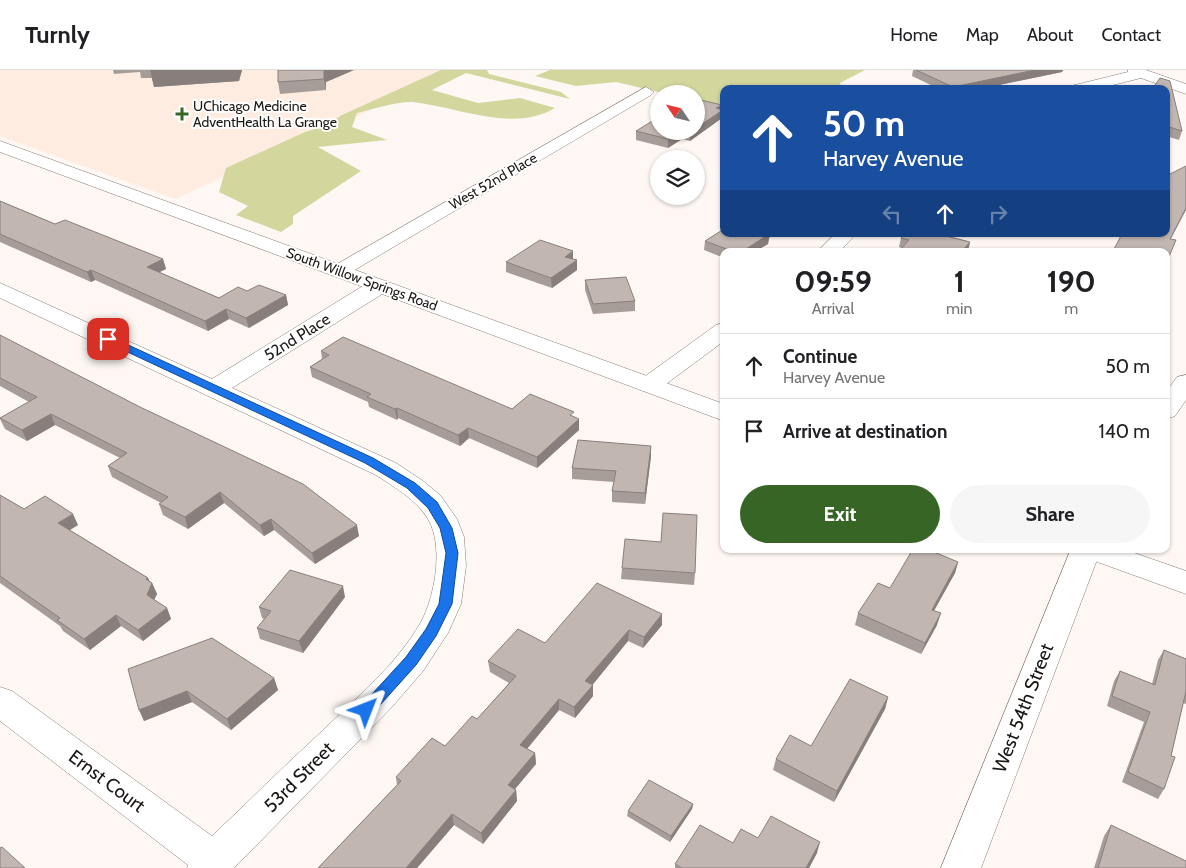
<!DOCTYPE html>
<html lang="en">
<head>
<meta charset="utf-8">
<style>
  body { margin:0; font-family:Cabin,sans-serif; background:#f6f6f6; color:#202124; height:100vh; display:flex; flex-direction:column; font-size:19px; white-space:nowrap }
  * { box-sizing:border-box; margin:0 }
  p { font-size:16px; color:#757577 }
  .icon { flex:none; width:28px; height:28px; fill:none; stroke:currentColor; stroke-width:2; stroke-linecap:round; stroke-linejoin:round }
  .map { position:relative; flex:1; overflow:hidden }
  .sheet { position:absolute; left:720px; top:178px; width:450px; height:305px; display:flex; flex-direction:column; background:#fff; border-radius:10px; box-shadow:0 1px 4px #0004 }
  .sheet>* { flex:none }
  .banner { position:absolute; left:720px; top:15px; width:450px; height:152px; border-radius:10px; box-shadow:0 1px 4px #0004; background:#1a4fa0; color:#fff; overflow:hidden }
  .needle { width:32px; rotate:305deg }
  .controls { position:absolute; left:650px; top:15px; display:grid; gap:10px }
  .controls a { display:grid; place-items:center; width:55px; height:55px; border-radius:50%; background:#fff; box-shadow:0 1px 4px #0004; font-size:25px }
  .pin { position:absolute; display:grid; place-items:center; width:42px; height:42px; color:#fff; margin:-21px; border-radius:10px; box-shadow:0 2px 8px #0006 }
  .me { position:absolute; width:55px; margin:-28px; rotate:45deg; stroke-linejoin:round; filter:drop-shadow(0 0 4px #0008) }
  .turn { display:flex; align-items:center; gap:18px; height:105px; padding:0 20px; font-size:22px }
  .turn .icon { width:65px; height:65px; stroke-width:2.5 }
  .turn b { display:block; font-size:35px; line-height:42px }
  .lanes { display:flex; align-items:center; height:48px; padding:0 20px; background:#0003; justify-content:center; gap:25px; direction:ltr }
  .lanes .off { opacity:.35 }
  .eta { display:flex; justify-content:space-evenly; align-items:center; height:85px; text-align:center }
  .eta b { font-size:30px; font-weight:700; line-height:35px }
  .action { display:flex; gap:10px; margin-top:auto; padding:10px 20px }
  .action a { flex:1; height:58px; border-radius:30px; background:#376525; color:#fff; font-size:20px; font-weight:700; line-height:58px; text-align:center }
  .action a+a { background:#f6f6f6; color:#202124 }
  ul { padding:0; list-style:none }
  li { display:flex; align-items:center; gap:15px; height:65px; padding:0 20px; border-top:1px solid #e0e0e0 }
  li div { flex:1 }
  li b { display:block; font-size:19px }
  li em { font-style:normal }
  header { display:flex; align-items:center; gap:30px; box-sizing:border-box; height:70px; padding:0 25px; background:#fff; border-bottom:1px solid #e0e0e0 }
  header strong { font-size:24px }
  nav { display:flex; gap:28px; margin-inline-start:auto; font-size:18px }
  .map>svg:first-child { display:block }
  .built { fill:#ffece1 }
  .green { fill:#d3d79d }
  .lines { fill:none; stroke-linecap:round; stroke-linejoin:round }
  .street-casing { stroke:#867c76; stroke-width:1 }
  .secondary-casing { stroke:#867c76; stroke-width:1 }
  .street { fill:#fff; fill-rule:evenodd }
  .secondary { fill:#fff; fill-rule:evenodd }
  .wall { fill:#a79d98 }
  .shaded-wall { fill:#887f7c }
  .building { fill:#c2b6b1; stroke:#887f7c }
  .route { fill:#1a73e8; stroke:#114b97 }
  .poi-dot { fill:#376525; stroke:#fff; stroke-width:2 }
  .labels { text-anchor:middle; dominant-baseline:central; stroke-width:4; stroke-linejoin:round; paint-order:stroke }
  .far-poi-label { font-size:14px; fill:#1b1715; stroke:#fff; text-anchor:start }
  .far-street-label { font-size:14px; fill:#1b1715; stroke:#fff }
  .street-label { font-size:16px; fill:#1b1715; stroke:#fff }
  .near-street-label { font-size:19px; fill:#1b1715; stroke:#fff }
</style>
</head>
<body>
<header>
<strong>Turnly</strong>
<nav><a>Home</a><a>Map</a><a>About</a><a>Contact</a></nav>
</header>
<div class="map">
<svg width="1186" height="798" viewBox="0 0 1186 798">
  <rect width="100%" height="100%" fill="#fef7f3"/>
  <path class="built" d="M0 0H459L175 129 0 66Z"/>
  <path class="green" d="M441 0H487L489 4 561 22 570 29 466 3 432 20 478 33 520 28 555 38C513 63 458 37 413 32 399 31 372 39 357 43L352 57 387 70 318 77 361 101 293 146V154L281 162 236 145 248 136 219 122 226 98 305 62 325 56 342 45Z
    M550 0H865L840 13 842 19H724V36L696 30V24H667L616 12 576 16 535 6Z"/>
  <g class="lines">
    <defs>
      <path id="street" d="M1128 0H1146L1186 14V24L1141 8 1097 19H1068L1071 16 1128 2Z
        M646 17 654 22 651 25 346 205 339 207 332 205 328 201 332 197Z
        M835 164H856L840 181H818Z
        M379 210 387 211 390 216 387 221 232 318 396 393 423 411 440 425 457 449 464 467 466 496 461 534 448 563 423 601 392 637 234 798H187L188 795 0 651V617L12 621 212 766C248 732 283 697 319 664 355 629 396 596 421 552 435 526 444 476 428 449 417 430 394 417 376 405L0 228V213L212 309 371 211Z
        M724 253V271L658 320 649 322 640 320 637 315 640 310 716 255Z
        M1186 305V330L1175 346 1166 349V322L1177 307Z
        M1071 479H1101L981 798H941Z"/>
      <path id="secondary" d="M0 71 724 334V351L0 82Z
        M1077 479H1123L1186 501V524L1081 486Z"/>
    </defs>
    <use href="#street" class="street-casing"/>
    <use href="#secondary" class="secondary-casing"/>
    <use href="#street" class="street"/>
    <use href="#secondary" class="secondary"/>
  </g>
  <path class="wall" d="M113 0H242L239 11 154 17 152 8H141L140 2 114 4Z
    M354 0 326 12V20L280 24 278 12Z
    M913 0H1063L1062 2 980 19H939L912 6Z
    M1166 19 1182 61 1179 70 1166 66Z
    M722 35V48L690 71 682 69 668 78 636 70V61H696Z
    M0 131 55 154 163 189 166 199 159 202 219 228 247 221 286 225 288 235 249 258 229 249 208 261 95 210 91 212 0 172Z
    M941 164 970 172 968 181H899L902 178 899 177 901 168Z
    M769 168 768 174 756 181H724V188L704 180 705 171Z
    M573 181V189L577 190V200L552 218 506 202V192Z
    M585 210 635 231V241L593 244 585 220Z
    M0 265 359 466 315 494 274 460 264 466 224 433 188 459 163 445 159 434 161 433 112 407 108 396 120 388 55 355 27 371 5 359 0 349V348L29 332 0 316Z
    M321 281 512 339 574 347 579 360 537 398 469 368 460 376 398 348 397 350 369 337 368 332 312 307 310 297 322 289Z
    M651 386 645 434 612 432V421L614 412 572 409V398Z
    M0 425 24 439 78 455 70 460 148 508 150 512 152 513 157 524 154 530 167 538 171 549 143 571 121 556 90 580 63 561 60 556 0 513Z
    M958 492 955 503 934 541 937 555 921 584 855 555 858 543 890 518Z
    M622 498 695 503 694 515 621 509Z
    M345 527 303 583 260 569 257 558 264 549 262 548 259 537Z
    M662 555 643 578 628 571 592 615 593 626 575 648 559 640 527 679 535 683 536 694 515 719 516 720 517 731 483 774 454 755 417 798H318L397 715 396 707 445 676 477 649 509 613 490 602 488 591 545 573Z
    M1164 580 1186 589V634L1183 633 1164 719 1158 729 1122 712 1144 652 1107 636 1114 611 1120 601 1152 614 1158 590Z
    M128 599 274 608 278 620 231 660 192 632 144 651Z
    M888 627 885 639 834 732 773 700 776 689 811 676Z
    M693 734 692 739 670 772 627 746 628 741Z
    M1111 755 1186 798H1094L1104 766Z
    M758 768 817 783 809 798H675V794L733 773Z"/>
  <path class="shaded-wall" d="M150 0H242L239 11 154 17Z
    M326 0H354L326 12V20L324 9V1Z
    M1035 0H1063L1062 2 980 19H953V17Z
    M722 35 721 41 723 40 722 48 690 71V62L692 61H696V58L716 38Z
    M681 61H682V69L668 78V69Z
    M1186 138V140L1166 178 1170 169Z
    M765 164H774L769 168 768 174 756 181H743Z
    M970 172 968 181H962Z
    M573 181V190L565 187Z
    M163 189 166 199 150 207 147 197Z
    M577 190V200L552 218 551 208Z
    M91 200 95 210 91 212 87 202Z
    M286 225 288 235 249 258 246 248Z
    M226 239 229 249 208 261 205 251Z
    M397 338 398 348 397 350 395 339Z
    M51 344 55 355 27 371 22 360Z
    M579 349V360L537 398V387Z
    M468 358 469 368 460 376 458 365Z
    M651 376V386L645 434V423Z
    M220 422 224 433 188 459 185 447Z
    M73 444 78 455 63 464 58 453Z
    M271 449 274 460 264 466 260 455Z
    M357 455 359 466 315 494 312 483Z
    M958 492 955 503 928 551 932 540Z
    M148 508 151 515 152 513 157 524 151 536 147 525 146 509Z
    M343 516 345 527 303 583 299 571Z
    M167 538 171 549 143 571 138 560Z
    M941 543 937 555 921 584 925 573Z
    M662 544V555L643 578 644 567Z
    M116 545 121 556 90 580 84 569Z
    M629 560 628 571 586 623 585 611Z
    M274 608 278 620 231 660 227 649Z
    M593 615V626L575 648 574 637Z
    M187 621 192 632 144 651 139 640Z
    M888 627 885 639 834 732 837 721Z
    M559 629V640L521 686 520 675Z
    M535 683 536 694 509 726 508 715Z
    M516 720 517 731 483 774 481 763Z
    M693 734 692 739 670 772 671 766Z
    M452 744 454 755 417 798H406Z
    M820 772 817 783 809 798H806Z"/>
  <path class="building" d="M278 0H326L324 1V9L278 12Z
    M916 0H1035L953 17Z
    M1160 8 1170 11 1182 61 1166 56V19H1152Z
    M696 29 722 35 716 38 723 40 696 58Z
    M659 47V61H681L668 69 636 61Z
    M1186 96V138L1170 169 1176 170 1166 194V181H1113L1122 164H1166V106Z
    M0 131 55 154 65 150 163 189 147 197 219 228 238 217 247 221 259 215 286 225 246 248 226 239 205 251 91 200 87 202 0 164Z
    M724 159V164H769L743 181H732L705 171Z
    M905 164H938L970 172 962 181H899L909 170 901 168Z
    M540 170 573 181 565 187 577 190 551 208 506 192Z
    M626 207 635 231 593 234 585 210Z
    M0 265 140 337 303 414 357 455 312 483 271 449 260 455 220 422 185 447 159 434 168 427 108 396 127 383 51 344 22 360 0 348 37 327 0 308Z
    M343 267 512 339 530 324 574 342 570 345 579 349 537 387 468 358 458 365 397 338 395 339 367 327 371 324 310 297 329 285 321 281Z
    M578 370 651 376 645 423 612 421 616 401 572 398Z
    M0 425 24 439 45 426 73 444 58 453 148 508 146 509 152 513 147 525 167 538 138 560 116 545 84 569 57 550 60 548 0 506Z
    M663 443 697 445 695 503 622 498 625 469 661 472Z
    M913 479H927L958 492 932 540 941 543 925 573 858 543 878 513 890 518Z
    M290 500 343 516 299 571 257 558 271 541 259 537Z
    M597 513 662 544 644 567 629 560 585 611 593 615 574 637 559 629 520 675 535 683 508 715 516 720 481 763 452 744 406 798H318L401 711 396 707 432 668 445 676 472 646 477 649 516 606 488 591 518 559 545 573Z
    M212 568 274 608 227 649 187 621 139 640 128 599Z
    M1164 580 1186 589V621L1171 686 1175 687 1164 719 1128 702 1150 642 1112 626 1120 601 1155 615Z
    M850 609 888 627 837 721 776 689 790 665 811 676Z
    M649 710 693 734 671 766 628 741Z
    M771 746 820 772 806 798H682L675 794 700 755 733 773 741 759 758 768Z
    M1111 755 1186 791V798H1098Z
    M2 777 25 798H0V778Z"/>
  <path class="route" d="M104 267H111L373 388 415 413 437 432 452 458 458 483 452 534 436 566 416 595 372 644 366 646 361 644 359 640 361 636 406 587 426 559 439 534 446 483 440 458 428 438 407 418 365 393 104 271Z"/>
  <path class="poi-dot" d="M179.5 36.5h5v5h5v5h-5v5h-5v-5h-5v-5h5z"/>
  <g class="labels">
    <g class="far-poi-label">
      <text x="193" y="36">UChicago Medicine<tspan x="193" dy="16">AdventHealth La Grange</tspan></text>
    </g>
    <g class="far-street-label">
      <text transform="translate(493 111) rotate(-30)">West 52nd Place</text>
      <text transform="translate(362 209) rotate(20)">South Willow Springs Road</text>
    </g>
    <g class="street-label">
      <text transform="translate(297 267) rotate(-32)">52nd Place</text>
    </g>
    <g class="near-street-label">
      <text transform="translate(1023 638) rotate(-69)">West 54th Street</text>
      <text transform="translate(299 707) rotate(-45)">53rd Street</text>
      <text transform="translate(107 711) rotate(37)">Ernst Court</text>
    </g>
  </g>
</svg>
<div class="controls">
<a><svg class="needle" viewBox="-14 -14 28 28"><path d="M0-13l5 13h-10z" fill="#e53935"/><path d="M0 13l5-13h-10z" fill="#757577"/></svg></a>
<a><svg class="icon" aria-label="layers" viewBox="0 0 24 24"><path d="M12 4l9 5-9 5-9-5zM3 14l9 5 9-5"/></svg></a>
</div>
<div class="pin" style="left:108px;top:269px;background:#d93025"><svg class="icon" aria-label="arrive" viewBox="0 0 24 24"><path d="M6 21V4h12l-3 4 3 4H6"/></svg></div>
<svg class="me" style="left:366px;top:640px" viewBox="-20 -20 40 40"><path d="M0-17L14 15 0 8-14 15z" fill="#1a73e8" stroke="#fff" stroke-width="4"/></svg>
<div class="banner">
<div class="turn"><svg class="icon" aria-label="ahead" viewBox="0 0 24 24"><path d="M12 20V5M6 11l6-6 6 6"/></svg><div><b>50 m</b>Harvey Avenue</div></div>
<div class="lanes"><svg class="icon off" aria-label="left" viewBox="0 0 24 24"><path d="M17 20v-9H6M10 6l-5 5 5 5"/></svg><svg class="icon" aria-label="ahead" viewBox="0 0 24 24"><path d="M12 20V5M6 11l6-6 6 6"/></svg><svg class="icon off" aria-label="right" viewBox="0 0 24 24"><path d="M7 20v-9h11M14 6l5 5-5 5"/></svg></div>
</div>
<section class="sheet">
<div class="eta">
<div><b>09:59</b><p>Arrival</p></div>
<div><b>1</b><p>min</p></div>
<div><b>190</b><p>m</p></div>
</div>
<ul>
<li><svg class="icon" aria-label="ahead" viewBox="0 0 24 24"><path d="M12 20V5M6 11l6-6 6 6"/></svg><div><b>Continue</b><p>Harvey Avenue</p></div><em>50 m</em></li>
<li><svg class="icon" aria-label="arrive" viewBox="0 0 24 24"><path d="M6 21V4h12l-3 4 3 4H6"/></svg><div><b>Arrive at destination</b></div><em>140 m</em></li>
</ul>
<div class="action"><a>Exit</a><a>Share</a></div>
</section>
</div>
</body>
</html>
